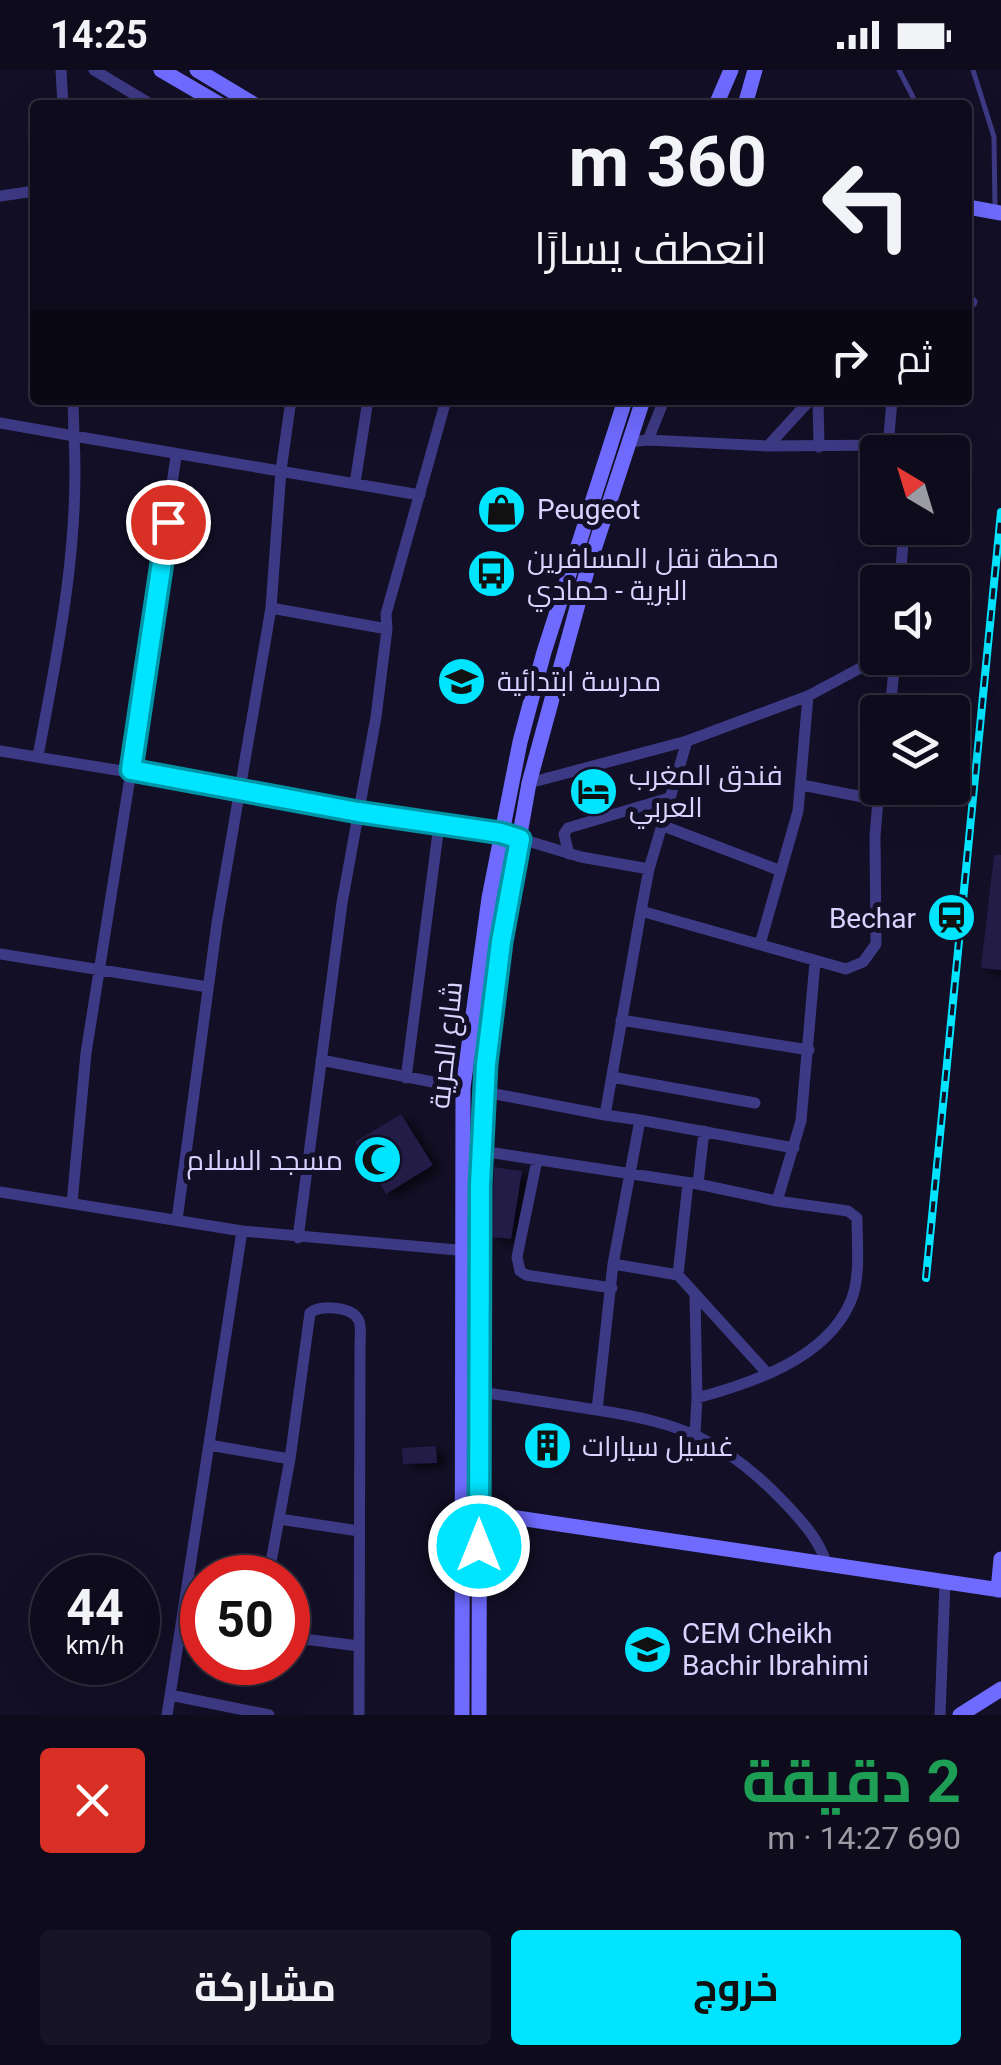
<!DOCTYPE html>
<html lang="ar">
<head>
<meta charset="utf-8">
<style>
  body { margin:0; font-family:Roboto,Cairo,sans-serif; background:#171425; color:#f1f3f6; direction:rtl; height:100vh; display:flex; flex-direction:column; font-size:38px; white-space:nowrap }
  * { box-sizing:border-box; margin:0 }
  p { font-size:32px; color:#9b9ba3 }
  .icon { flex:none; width:55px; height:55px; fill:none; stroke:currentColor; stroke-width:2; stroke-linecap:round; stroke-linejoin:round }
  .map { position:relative; height:1645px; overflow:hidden; direction:ltr }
  .details { display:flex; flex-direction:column; background:#0e0b1c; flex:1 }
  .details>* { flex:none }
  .hud { position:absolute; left:30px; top:30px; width:942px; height:305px; border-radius:10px; box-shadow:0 10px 40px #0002,0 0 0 2px #2e2b3b; direction:rtl; background:#0e0b1c; color:#f1f3f6; overflow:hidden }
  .needle { width:65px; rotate:322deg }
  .buttons { position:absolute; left:860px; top:365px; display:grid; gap:20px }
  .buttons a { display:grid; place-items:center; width:110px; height:110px; border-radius:10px; background:#0e0b1c; box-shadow:0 10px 40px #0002,0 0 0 2px #2e2b3b; font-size:50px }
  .speed { position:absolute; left:30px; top:1485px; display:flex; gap:20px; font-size:50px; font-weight:700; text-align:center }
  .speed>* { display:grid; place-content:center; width:130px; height:130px; border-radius:50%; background:#0e0b1c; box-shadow:0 10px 40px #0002,0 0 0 2px #2e2b3b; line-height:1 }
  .speed small { font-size:25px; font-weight:400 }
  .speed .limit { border:15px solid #d22; background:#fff; color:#111 }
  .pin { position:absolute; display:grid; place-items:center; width:85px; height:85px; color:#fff; margin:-42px; border:5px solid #fff; border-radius:50%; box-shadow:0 2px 10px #0007 }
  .me { position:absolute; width:110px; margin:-55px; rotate:0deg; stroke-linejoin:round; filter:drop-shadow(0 0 8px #0008) }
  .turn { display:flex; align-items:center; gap:35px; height:210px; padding:0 40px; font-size:45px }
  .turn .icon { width:130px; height:130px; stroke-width:2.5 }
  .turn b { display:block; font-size:70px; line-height:85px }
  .then { display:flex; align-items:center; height:95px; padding:0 40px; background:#0003; gap:20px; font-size:38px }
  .round { display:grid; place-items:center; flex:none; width:105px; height:105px; border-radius:10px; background:#171425 }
  .summary { display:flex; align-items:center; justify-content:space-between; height:170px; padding:0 40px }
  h1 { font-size:60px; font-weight:700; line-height:75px; color:#1e9e55 }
  .cta { display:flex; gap:20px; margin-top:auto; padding:20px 40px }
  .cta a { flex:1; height:115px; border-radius:10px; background:#00e5ff; color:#111; font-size:40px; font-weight:700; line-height:115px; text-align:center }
  .cta a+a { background:#171425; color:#f1f3f6 }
  .status { display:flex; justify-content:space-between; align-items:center; height:70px; padding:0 50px; background:#0e0b1c; direction:ltr }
  .status svg { height:28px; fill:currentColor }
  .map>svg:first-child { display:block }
  .building { fill:#241b47; filter:url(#shadow) }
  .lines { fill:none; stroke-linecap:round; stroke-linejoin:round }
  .lane { stroke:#3d3a85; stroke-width:5 }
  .street { stroke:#3d3a85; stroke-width:11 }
  .secondary { stroke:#6f6bff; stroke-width:15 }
  .rail-casing { stroke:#00e5ff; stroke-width:8 }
  .rail { stroke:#130f26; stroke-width:4; stroke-dasharray:11; stroke-linecap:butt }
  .route-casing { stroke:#0095a6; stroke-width:25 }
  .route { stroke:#00e5ff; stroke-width:18 }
  .labels { text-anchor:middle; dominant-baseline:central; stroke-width:10; stroke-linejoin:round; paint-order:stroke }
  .poi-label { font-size:28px; fill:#d9d4ff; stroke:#130f26; text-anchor:start }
  .street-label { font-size:28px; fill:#d9d4ff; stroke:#130f26 }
</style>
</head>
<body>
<div class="status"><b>14:25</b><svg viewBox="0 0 49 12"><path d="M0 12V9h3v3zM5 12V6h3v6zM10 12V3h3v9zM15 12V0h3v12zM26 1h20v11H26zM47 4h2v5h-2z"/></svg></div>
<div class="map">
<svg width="1001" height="1645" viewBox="0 0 1001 1645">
  <defs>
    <filter id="shadow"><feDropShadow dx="8" dy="4.5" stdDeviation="5" flood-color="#0009"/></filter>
  </defs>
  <rect width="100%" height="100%" fill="#130f26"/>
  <path class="building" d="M994 785H1001V900L981 898Z
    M401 1044 433 1095 386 1124 355 1072Z
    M494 1097 522 1101 511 1169 492 1167Z
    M540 1357 559 1360 554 1395 534 1392Z
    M436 1376 437 1393 403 1394 402 1378Z"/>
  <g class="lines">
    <path class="lane" d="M899 0 917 35
      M973 0 994 67 995 139"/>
    <path class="street" d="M61 0 63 35
      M94 0 152 35
      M0 126 35 121
      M968 231 972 232
      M818 330 819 377
      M892 330 889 365 894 380
      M0 353 74 366 73 330
      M648 370 664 330
      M629 372 648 370 768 376 810 330
      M768 376 893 375
      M355 413 368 330
      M900 512 904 458
      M271 538 387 559
      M890 642 895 588
      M0 681 501 763 581 787 649 799 687 671
      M38 686C58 580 80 474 74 366L420 425
      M529 713 687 671 808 626 879 588
      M802 715 878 730
      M661 755 781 801
      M569 784 564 764 568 758 669 728
      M649 799 641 841 846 899 863 892 876 874 875 766 879 718
      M760 874 798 741 808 626
      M0 884 208 917
      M621 950 809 980
      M321 990 463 1018
      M612 1007 755 1033
      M406 1008 439 755
      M485 1022 605 1045 641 841
      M640 1050 794 1078
      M481 1081 698 1114 777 1131 801 1051 815 892
      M537 1090 517 1187 520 1201 526 1205 612 1218
      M698 1114 704 1061
      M0 1122 242 1161 480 1182
      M72 1133 86 983 131 701 176 386
      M177 1150 217 853 271 538 281 400 291 330
      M298 1168 342 833 376 647 387 559 386 544 446 330
      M613 1194 678 1205 688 1113
      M678 1205 767 1303
      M695 1225 697 1328C752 1313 825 1289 850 1233 861 1210 857 1174 857 1148L848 1141 777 1131
      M481 1322 597 1340 613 1194 640 1050 605 1045
      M597 1340C681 1353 723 1369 783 1431 802 1451 819 1469 827 1495
      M695 1364 697 1328
      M209 1375 290 1389 268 1508
      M290 1389 310 1243C320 1235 350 1236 358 1249 362 1255 360 1268 360 1275L359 1645
      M279 1449 359 1461
      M182 1549 202 1552
      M288 1567 359 1576
      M170 1625 269 1645
      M167 1645 242 1161
      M940 1645 945 1512"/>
    <path class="secondary" d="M161 0 221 35
      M197 0 255 35
      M716 35 731 0
      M745 35 755 0
      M968 137 1001 143
      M471 1441 1001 1520
      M998 1520 1001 1489
      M462 1645 463 1018 489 828 520 672 544 582 625 330
      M479 1645 480 1182 486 994 501 871 529 713 587 501 643 330
      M960 1645 1001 1619"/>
    <defs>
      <path id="rail" d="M926 1208 1001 442"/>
    </defs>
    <use href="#rail" class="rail-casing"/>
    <use href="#rail" class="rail"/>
  </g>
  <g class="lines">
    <defs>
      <path id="route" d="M168 452 131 700 358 742 501 763 520 769 501 872 486 994 480 1115 479 1476"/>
    </defs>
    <use href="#route" class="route-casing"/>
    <use href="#route" class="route"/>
  </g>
  <defs>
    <symbol id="shop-disc" viewBox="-11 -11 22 22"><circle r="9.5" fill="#00e5ff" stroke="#130f26"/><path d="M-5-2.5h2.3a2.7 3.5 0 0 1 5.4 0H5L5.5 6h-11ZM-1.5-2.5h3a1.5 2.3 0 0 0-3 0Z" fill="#111"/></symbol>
    <symbol id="bus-disc" viewBox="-11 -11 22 22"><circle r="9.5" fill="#00e5ff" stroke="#130f26"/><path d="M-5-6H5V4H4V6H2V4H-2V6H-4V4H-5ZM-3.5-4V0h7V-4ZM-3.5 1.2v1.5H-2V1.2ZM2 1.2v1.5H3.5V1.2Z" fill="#111"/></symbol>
    <symbol id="school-disc" viewBox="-11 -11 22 22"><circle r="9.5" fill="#00e5ff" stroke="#130f26"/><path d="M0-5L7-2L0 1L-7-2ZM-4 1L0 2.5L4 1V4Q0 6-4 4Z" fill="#111"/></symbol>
    <symbol id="hotel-disc" viewBox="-11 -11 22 22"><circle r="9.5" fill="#00e5ff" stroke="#130f26"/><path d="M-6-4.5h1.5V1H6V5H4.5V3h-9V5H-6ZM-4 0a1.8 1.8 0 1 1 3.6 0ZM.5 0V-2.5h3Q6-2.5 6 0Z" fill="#111"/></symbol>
    <symbol id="station-disc" viewBox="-11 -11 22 22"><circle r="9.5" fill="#00e5ff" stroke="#130f26"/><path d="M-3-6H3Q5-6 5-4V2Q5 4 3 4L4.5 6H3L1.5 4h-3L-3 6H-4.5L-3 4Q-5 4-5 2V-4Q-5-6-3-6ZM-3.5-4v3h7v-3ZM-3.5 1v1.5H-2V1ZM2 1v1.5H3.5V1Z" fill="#111"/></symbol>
    <symbol id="mosque-disc" viewBox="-11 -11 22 22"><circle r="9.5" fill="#00e5ff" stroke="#130f26"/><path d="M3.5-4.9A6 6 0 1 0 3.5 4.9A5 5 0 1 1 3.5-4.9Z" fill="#111"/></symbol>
    <symbol id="building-disc" viewBox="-11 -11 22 22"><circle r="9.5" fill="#00e5ff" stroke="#130f26"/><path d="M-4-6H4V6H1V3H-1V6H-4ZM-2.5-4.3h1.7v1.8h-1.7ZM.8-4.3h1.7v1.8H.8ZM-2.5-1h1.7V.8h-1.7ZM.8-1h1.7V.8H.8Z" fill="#111"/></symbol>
  </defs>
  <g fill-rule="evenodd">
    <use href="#shop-disc" x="474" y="412" width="55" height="55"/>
    <use href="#bus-disc" x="464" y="476" width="55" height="55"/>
    <use href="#school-disc" x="434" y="584" width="55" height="55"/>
    <use href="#hotel-disc" x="566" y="694" width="55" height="55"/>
    <use href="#station-disc" x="924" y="820" width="55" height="55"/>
    <use href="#mosque-disc" x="350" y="1062" width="55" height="55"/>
    <use href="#building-disc" x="520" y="1348" width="55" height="55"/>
    <use href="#school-disc" x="620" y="1552" width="55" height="55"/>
  </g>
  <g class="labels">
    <g class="poi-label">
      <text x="537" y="439">Peugeot</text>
      <text x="527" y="488">محطة نقل المسافرين<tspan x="527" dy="32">البرية - حمادي</tspan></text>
      <text x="497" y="611">مدرسة ابتدائية</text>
      <text x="629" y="705">فندق المغرب<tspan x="629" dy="32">العربي</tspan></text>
      <text x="916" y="848" text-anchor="end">Bechar</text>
      <text x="343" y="1090" text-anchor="end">مسجد السلام</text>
      <text x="582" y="1376">غسيل سيارات</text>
      <text x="682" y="1563">CEM Cheikh<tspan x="682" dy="32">Bachir Ibrahimi</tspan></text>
    </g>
    <g class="street-label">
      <text transform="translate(446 975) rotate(-84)">شارع الحرية</text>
    </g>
  </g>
</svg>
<div class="buttons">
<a><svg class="needle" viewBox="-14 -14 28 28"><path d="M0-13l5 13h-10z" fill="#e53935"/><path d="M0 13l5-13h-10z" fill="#9b9ba3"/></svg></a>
<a><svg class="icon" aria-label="sound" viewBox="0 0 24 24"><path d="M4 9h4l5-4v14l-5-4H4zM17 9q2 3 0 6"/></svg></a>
<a><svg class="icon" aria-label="layers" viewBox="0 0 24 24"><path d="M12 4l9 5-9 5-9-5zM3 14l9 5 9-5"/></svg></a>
</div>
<div class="speed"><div>44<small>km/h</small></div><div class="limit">50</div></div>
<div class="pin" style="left:168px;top:452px;background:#d93025"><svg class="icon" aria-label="arrive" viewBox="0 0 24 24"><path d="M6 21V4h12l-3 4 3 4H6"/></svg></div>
<svg class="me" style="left:479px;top:1476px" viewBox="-20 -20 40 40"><circle r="17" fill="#00e5ff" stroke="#fff" stroke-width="3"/><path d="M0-11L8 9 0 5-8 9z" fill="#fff"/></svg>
<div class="hud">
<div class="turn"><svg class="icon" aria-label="left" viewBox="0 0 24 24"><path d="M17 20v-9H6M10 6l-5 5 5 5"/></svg><div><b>360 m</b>انعطف يسارًا</div></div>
<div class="then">ثم<svg class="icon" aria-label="right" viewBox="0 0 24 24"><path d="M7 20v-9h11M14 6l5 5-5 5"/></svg></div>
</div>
</div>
<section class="details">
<div class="summary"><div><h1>2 دقيقة</h1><p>690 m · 14:27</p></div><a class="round" style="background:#d93025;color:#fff"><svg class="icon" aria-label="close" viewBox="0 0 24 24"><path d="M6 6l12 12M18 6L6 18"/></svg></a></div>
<div class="cta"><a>خروج</a><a>مشاركة</a></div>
</section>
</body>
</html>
